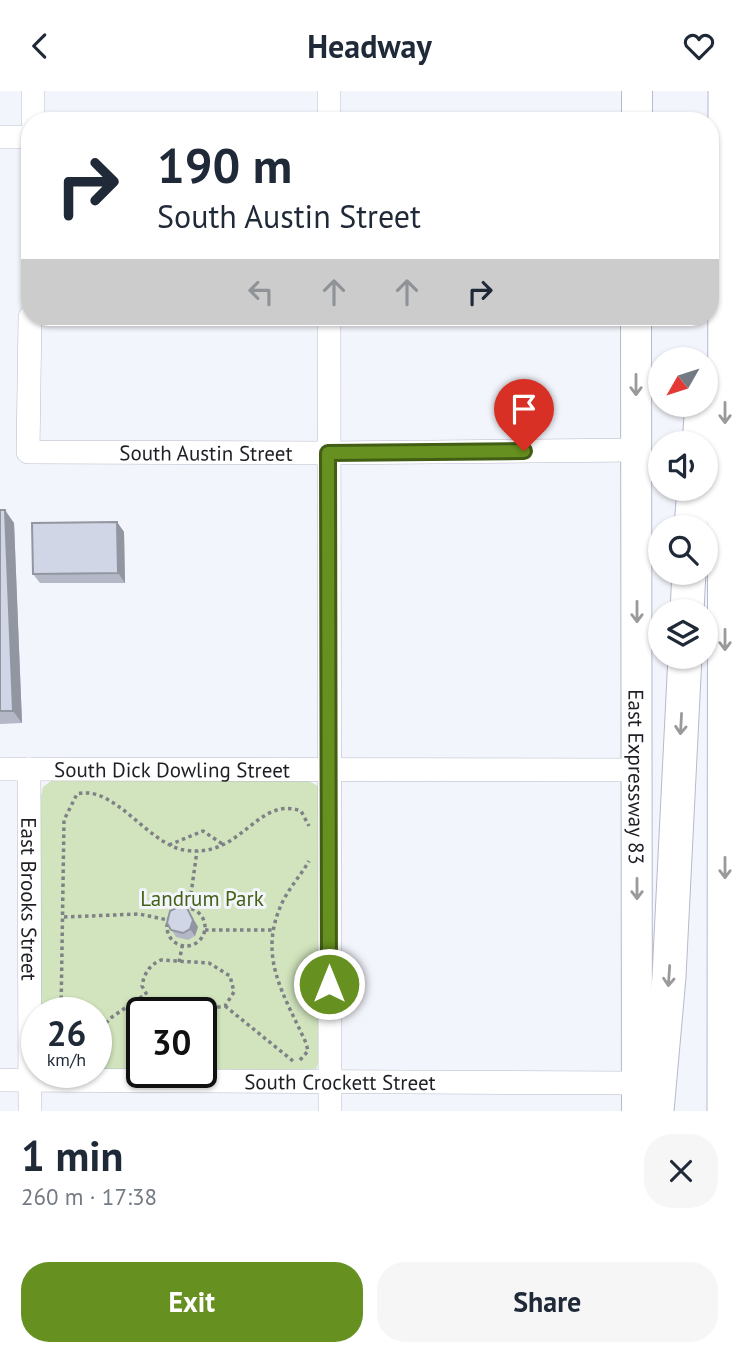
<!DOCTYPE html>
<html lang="en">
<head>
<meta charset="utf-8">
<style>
  body { margin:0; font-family:"PT Sans",sans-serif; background:#f6f6f7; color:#1f2937; height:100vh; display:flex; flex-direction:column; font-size:26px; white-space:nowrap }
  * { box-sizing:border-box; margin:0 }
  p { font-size:23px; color:#747a83 }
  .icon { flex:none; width:38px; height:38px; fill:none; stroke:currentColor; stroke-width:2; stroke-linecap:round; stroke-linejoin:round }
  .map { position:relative; height:1020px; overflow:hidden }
  .side { display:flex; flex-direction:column; background:#fff; flex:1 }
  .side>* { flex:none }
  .top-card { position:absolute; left:21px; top:21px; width:698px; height:214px; border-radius:28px; box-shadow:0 2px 5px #0004; background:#fff; color:#1f2937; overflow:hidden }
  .needle { width:46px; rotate:231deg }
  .fabs { position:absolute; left:648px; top:256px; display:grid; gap:14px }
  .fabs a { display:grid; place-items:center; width:70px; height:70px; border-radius:50%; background:#fff; box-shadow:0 2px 5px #0004; font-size:35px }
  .speed { position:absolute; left:21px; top:906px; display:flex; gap:14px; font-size:35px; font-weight:700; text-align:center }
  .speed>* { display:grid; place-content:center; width:91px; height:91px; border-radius:50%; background:#fff; box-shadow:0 2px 5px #0004; line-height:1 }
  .speed small { font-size:18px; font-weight:400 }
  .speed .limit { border:4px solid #111; border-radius:10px; background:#fff; color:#111 }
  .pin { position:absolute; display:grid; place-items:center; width:60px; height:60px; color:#fff; margin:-72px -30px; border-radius:50% 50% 50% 0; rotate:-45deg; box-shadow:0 0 7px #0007 }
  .pin .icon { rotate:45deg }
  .me { position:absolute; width:77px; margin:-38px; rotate:0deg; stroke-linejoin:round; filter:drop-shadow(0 0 5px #0008) }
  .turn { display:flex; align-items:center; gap:24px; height:147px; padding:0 21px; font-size:32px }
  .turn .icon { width:91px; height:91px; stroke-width:2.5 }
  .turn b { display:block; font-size:49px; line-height:60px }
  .lanes { display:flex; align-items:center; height:66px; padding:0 21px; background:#0003; justify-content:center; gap:35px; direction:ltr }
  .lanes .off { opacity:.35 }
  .round { display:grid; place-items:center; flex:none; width:74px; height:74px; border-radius:28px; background:#f6f6f7 }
  .headline { display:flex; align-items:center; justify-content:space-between; height:119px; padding:0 21px }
  h1 { font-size:42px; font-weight:800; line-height:52px }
  .action { display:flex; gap:14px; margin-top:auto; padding:14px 21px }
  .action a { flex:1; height:80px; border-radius:28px; background:#66901f; color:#fff; font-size:28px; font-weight:800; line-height:80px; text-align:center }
  .action a+a { background:#f6f6f7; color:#1f2937 }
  header { display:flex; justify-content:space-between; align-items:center; height:91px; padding:0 21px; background:#fff; font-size:32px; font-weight:800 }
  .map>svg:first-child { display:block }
  .green { fill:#d1e4bd }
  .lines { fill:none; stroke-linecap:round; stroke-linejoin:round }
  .minor-casing { stroke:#b6baca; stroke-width:24 }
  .major-casing { stroke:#b6baca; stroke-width:32 }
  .highway-casing { stroke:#b6baca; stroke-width:35 }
  .path { stroke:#7f8187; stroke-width:3.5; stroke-dasharray:3.5 3.5; stroke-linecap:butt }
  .minor { stroke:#fff; stroke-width:23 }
  .major { stroke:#fff; stroke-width:30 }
  .highway { stroke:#fff; stroke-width:33 }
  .wall { fill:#b4b8c6 }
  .shaded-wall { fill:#9296a1 }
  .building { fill:#d1d6e6; stroke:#9296a1; stroke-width:2 }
  .oneway { stroke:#9a9a9d }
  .route-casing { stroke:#425e14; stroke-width:18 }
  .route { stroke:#66901f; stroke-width:12 }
  .labels { text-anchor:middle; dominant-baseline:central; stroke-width:6; stroke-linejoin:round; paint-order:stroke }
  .street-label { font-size:21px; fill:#1e1f25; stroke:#f3f5fc }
  .park-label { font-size:21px; fill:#456214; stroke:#f3f5fc }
</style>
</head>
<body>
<header><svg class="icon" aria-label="back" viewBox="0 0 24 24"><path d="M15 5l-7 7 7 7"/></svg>Headway<svg class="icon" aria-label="heart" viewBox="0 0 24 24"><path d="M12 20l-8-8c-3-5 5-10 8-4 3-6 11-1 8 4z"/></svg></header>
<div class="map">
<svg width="739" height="1020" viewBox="0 0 739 1020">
  <rect width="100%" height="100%" fill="#f3f5fc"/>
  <path class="green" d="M51 690H309L318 695 319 970 316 978 201 980V922H142V980H96V922H41V705L43 696Z"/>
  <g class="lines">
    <defs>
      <g id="minor">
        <path d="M33 0V30"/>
        <path d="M329 30V0"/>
        <path d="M0 46H30"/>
        <path id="s1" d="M30 226 28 361 328 362 636 359"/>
        <path d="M329 226 330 1020"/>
        <path id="s2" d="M0 678 637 679"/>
        <path id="s3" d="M29 678 30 1020"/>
        <path id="s4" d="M0 989 637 992"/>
      </g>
      <g id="major">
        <path d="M637 30V0"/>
        <path id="s5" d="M636 226 637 1020"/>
      </g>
      <path id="highway" d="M699 352 702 313
        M691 436 694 397
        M687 520 689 481
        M657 1020 669 886 685 565
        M724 1020 725 0"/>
    </defs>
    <use href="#minor" class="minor-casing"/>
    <use href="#major" class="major-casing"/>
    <use href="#highway" class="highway-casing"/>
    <path class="path" d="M169 754 203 740 224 754
      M167 836a19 19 0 1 1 38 0a19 19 0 1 1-38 0Z
      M189 817 197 760
      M64 826 139 823 168 829
      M205 839H272
      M179 871 182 856
      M225 915 293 970
      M61 922 64 729 77 703C114 693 148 753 184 759 242 769 256 704 301 720L309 735
      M157 922 142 895C144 883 149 874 161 869L209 872 230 885 234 901 225 915 178 922
      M96 942 112 926 144 904
      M300 969 308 960 306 952C284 903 257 866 282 812 289 797 301 784 309 770"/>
    <use href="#minor" class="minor"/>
    <use href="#major" class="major"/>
    <use href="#highway" class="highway"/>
  </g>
  <path class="wall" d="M0 419 14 432 22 632 0 633Z
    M117 431 124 441 125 492H40L33 483Z
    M187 817 198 836 195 845 188 849 176 846 167 832Z"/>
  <path class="shaded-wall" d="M5 419 14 432 22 632 13 620Z
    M117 431 124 441 125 492 118 482Z
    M187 817 198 836 195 845 190 838Z"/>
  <path class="building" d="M0 419H5L13 620H0Z
    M117 431 118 482 33 483 32 432Z
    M178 816 187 817 193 829 190 838 183 842 171 839 167 832 170 820Z"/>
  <defs><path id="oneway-shaft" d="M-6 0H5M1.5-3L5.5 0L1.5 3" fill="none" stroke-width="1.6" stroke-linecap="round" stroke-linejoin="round" transform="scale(1.75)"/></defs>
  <g class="oneway">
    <use href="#oneway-shaft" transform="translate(636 294) rotate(90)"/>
    <use href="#oneway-shaft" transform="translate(725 322) rotate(90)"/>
    <use href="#oneway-shaft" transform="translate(637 521) rotate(90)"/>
    <use href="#oneway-shaft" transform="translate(725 549) rotate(90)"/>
    <use href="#oneway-shaft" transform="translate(681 633) rotate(93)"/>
    <use href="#oneway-shaft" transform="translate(725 777) rotate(90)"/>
    <use href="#oneway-shaft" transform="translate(637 798) rotate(90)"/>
    <use href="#oneway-shaft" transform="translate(669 885) rotate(94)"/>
  </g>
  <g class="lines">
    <defs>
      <path id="route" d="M329 893 328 362 524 360"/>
    </defs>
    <use href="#route" class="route-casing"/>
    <use href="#route" class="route"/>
  </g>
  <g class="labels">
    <g class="street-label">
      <text stroke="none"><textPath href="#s1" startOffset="313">South Austin Street</textPath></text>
      <text stroke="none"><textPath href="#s2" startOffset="172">South Dick Dowling Street</textPath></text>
      <text stroke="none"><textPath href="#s5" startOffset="460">East Expressway 83</textPath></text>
      <text stroke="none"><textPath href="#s3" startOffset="130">East Brooks Street</textPath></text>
      <text stroke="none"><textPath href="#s4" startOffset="340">South Crockett Street</textPath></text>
    </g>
    <g class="park-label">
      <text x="202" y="807">Landrum Park</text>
    </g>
  </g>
</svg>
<div class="fabs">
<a><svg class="needle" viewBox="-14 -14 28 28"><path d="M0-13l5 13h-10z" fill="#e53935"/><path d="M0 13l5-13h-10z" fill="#747a83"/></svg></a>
<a><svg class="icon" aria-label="sound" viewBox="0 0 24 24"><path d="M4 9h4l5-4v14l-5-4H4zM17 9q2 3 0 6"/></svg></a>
<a><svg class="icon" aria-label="search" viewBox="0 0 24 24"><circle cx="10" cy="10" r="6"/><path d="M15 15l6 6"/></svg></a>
<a><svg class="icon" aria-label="layers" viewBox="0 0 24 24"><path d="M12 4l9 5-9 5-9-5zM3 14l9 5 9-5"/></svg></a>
</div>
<div class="speed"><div>26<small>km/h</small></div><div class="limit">30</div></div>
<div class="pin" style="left:524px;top:360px;background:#d93025"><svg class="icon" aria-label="arrive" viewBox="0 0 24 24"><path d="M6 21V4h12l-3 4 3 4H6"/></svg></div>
<svg class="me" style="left:329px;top:893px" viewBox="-20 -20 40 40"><circle r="17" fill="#66901f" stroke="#fff" stroke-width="3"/><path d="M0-11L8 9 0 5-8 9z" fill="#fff"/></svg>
<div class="top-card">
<div class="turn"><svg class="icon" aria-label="right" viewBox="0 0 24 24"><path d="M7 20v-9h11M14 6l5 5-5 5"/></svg><div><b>190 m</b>South Austin Street</div></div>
<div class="lanes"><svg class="icon off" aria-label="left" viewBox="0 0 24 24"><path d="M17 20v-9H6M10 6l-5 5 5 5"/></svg><svg class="icon off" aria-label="ahead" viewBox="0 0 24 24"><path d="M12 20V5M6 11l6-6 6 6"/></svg><svg class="icon off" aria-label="ahead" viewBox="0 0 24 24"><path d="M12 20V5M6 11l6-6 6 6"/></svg><svg class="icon" aria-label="right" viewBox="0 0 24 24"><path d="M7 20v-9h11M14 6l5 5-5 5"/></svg></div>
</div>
</div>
<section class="side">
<div class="headline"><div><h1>1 min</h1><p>260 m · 17:38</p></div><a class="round"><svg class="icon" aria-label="close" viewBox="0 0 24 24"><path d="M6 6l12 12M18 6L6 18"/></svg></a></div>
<div class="action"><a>Exit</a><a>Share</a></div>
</section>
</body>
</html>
